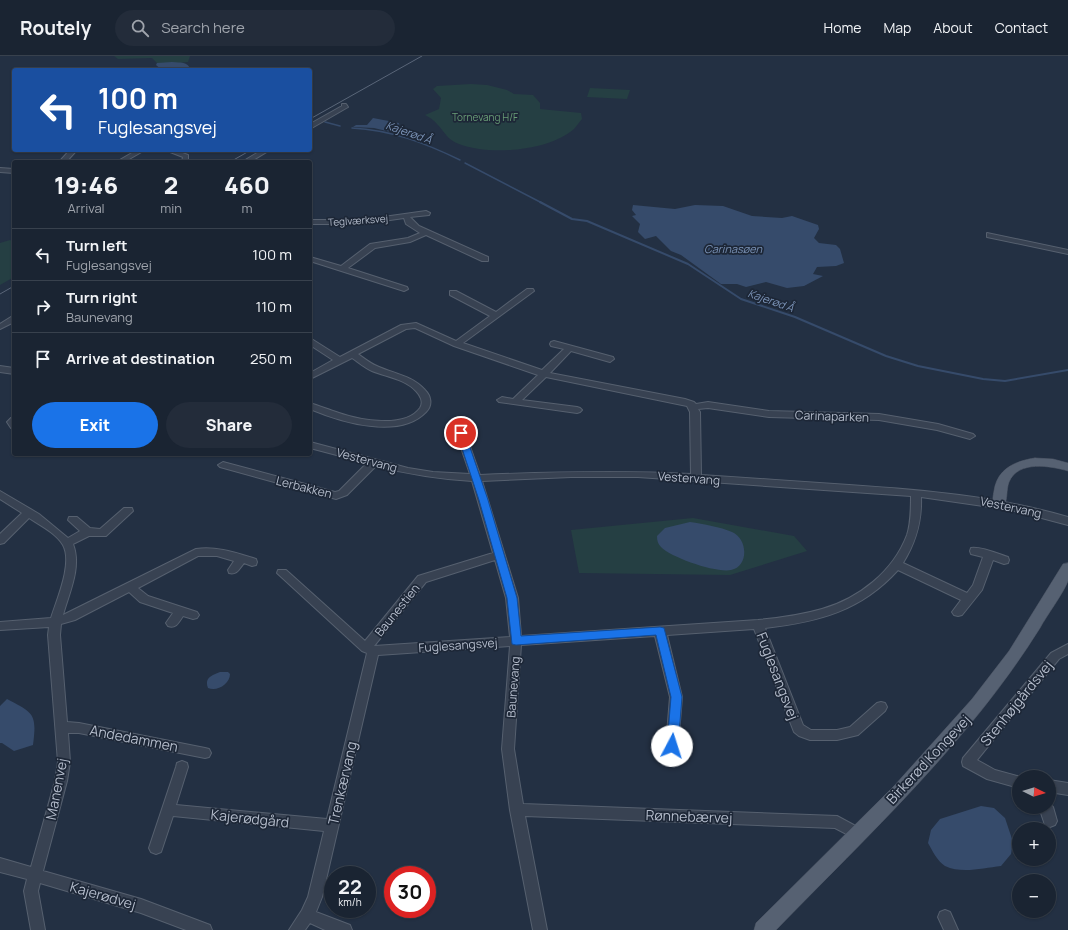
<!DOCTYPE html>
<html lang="en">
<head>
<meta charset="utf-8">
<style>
  body { margin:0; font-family:Manrope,sans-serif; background:#232c3a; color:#f1f3f6; height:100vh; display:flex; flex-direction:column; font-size:15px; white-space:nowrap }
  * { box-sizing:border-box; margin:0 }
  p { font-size:13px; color:#9fa4ac }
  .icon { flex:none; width:22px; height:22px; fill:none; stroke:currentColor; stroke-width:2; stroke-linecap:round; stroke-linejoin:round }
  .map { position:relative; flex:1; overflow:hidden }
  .details { position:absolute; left:12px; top:104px; width:300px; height:296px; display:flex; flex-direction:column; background:#1a2432; border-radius:4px; box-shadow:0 1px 3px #0004,0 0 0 1px #38414d }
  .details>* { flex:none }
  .hud { position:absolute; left:12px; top:12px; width:300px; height:84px; border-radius:4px; box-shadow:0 1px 3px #0004,0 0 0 1px #38414d; background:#1a4fa0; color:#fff; overflow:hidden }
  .needle { width:26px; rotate:95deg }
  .tools { position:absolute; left:1012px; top:714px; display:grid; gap:8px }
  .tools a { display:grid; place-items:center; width:44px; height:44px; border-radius:50%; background:#1a2432; box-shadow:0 1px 3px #0004,0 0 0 1px #38414d; font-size:20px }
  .speed { position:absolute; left:324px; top:810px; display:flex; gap:8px; font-size:20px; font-weight:700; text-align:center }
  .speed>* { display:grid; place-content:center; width:52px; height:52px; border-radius:50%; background:#1a2432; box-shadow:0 1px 3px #0004,0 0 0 1px #38414d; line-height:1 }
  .speed small { font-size:10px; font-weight:400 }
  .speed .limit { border:6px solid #d22; background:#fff; color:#111 }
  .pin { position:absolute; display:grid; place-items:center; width:34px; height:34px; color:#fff; margin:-17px; border:2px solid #fff; border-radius:50%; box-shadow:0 1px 4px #0007 }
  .me { position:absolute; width:44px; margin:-22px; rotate:5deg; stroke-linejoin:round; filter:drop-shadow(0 0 3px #0008) }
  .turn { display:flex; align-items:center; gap:14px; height:84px; padding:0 20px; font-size:18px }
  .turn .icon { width:52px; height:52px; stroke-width:2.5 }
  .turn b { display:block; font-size:28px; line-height:34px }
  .eta { display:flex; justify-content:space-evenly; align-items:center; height:68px; text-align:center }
  .eta b { font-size:24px; font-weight:800; line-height:28px }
  .button { display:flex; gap:8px; margin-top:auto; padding:8px 20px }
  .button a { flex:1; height:46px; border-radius:24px; background:#1a73e8; color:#fff; font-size:16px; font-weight:800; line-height:46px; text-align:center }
  .button a+a { background:#232c3a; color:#f1f3f6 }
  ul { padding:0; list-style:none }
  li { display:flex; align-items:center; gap:12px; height:52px; padding:0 20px; border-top:1px solid #38414d }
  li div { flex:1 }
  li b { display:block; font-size:15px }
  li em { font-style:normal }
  header { display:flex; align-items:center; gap:24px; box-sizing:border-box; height:56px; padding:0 20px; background:#1a2432; border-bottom:1px solid #38414d }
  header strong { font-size:19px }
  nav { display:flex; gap:22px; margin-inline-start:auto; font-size:14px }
  .search { width:280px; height:36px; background:#232c3a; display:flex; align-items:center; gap:10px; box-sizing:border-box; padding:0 14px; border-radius:22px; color:#9fa4ac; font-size:15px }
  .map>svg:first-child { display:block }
  .green { fill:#253f43 }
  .water { fill:#364b6b }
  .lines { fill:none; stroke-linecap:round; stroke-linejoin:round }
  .stream-far1 { stroke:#364b6b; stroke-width:1.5 }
  .stream { stroke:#364b6b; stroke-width:2 }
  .minor-casing { stroke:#56606f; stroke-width:2 }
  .major-casing { stroke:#424b5b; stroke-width:1 }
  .minor { fill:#384252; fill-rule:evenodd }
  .major { fill:#566172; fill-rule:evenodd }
  .tram { stroke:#5a6679; stroke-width:1 }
  .route { fill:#1a73e8; stroke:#114b97 }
  .labels { text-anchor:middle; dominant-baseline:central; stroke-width:3.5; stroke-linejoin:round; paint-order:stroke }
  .far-park-label { font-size:10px; fill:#6a9f77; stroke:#1d2737 }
  .far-street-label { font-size:10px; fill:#b5bdcc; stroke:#1d2737 }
  .far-water-label { font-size:11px; font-style:italic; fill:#7a92b6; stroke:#1d2737 }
  .street-label { font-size:12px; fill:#b5bdcc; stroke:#1d2737 }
  .near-street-label { font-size:14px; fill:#b5bdcc; stroke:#1d2737 }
</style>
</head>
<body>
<header>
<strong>Routely</strong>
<div class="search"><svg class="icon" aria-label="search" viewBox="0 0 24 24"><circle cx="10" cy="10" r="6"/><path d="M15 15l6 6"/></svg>Search here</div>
<nav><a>Home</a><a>Map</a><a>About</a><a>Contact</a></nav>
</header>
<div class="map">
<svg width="1068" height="874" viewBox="0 0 1068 874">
  <rect width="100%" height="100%" fill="#233043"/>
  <path class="green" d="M114 0H190L188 6 159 9 152 2 118 3Z
    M471 28 487 29 507 34 514 38 533 39 540 47V53L581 57 582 63C579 66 577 70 574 73 549 95 490 100 459 88 447 84 445 76 437 68 434 64 429 61 425 59L439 53 441 42 433 33 437 30Z
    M590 32 630 34 627 43 587 41Z
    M10 184 14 186V221L0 229V187Z
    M693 462 794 480 807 495 730 519 579 517 571 474Z"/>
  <path class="water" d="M172 6C181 7 187 5 191 14H162L156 9 157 7Z
    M373 62 399 67 400 74 399 78 374 72 353 71 356 69H367Z
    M633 149 675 153 695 149 723 150 752 160 782 162 792 160 818 169 819 173 814 182 819 187 836 189 840 193 844 207 836 210 817 211 813 218 823 220 804 230 787 232 766 226 746 231 737 228H721L681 199 671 195 656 180 645 183 638 176 640 168 632 160 636 159 632 154Z
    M690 466C704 468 720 471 732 476 748 483 749 510 731 514 716 517 672 502 661 491 658 488 657 485 657 480L665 472Z
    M220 616H228L230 618C230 628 217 636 208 632 204 622 212 619 220 616Z
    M7 643C34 657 37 658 33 689L14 695 2 687H0V650Z
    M981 750 994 752 1005 762 1013 786 1011 798 1001 810C983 812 962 818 945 810 937 805 932 794 928 787L931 774 940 763Z"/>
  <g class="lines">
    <path class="stream-far1" d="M325 66 340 70
      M352 72C391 74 425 87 460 104
      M465 107 542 147"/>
    <path class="stream" d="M540 146 572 163 587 165 688 208 741 243 795 261 886 300 918 310 983 323 1005 325 1068 314"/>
    <defs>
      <path id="minor" d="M342 48H346L348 51 310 73V68L342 50Z
        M70 94H77L66 106H59Z
        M137 94H145L124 106 118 105Z
        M165 94H174L188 99V106H182L183 101Z
        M262 94H270L250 106H242Z
        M0 112 14 113V117L0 116Z
        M426 155 430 157 429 159 410 161 419 170 488 201V205H482L426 179 410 186 375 192 348 212 407 231 408 233 404 235 310 205V201L341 210 370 188 408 182 420 177 406 168 404 162 362 168H310V164H362Z
        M987 177 1068 194V198L987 181Z
        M527 233H533L534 235 463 287 542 314 564 293 551 290 550 288 551 286 554 285 613 301 614 303 610 306 571 295 550 317 685 343 694 346 696 348 708 346 769 355 879 358 938 368 973 378 975 380 970 383 937 374 879 364 769 361 708 352 698 353 700 356 701 419C750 422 800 426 849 429 923 434 996 440 1068 461V469L1011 454 921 441C922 466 916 486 903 507L967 537 973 529 983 501 971 498 970 495 971 492C980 490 999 498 1008 501L1009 504 1008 507 1004 508 993 504 982 534 962 559 958 560 954 559 952 556 961 544 898 514C861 555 818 566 765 572L803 669 811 674H837L850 671 877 647 881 646 885 647 887 651 885 655 858 679 837 684H810L799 680 794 676 754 573 667 579 682 641 678 690 676 694 672 695 668 694 666 690 670 641 655 580 521 589 514 693 523 748 837 760 863 774 865 778 863 782 858 784 835 772 525 760 547 874H533L510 754 502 693 510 590 378 599 322 841 316 856 350 869 352 874H325L310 867 305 874H289L302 854 308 841 324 775 173 760 161 796 156 798 151 796 149 792 176 711 177 707 182 705 187 707 188 711 176 749 327 763 367 597 362 595 277 517 278 514H286L365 585 418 520 493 497 472 425C439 423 408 418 376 410L347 439 336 443 220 411 218 409 223 406 335 436 339 435 367 407 310 392V386L408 412 433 416 470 418 456 377 458 375 469 373 474 376 472 378 466 379 480 419C550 416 620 414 691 418L690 356 687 350 546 321 522 344 577 351 580 352 582 354 580 356 577 357 499 346 497 344 502 341 513 343 538 319 454 290 415 272 406 273 358 298C365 303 371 308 379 311 395 318 413 320 425 334 431 340 433 349 426 356 399 384 341 366 310 353V347C320 350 329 354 339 357 359 364 405 373 420 352 424 346 420 339 416 335 405 323 387 321 372 315 365 312 358 306 352 302L310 323V317L333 304 310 289V282L340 301 401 269 416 267 456 285 490 260 450 239V235H456L496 256ZM571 421H638L911 440C911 453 911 467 907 479 893 516 858 543 822 553 801 559 779 562 758 564L521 580 518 542 482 425ZM495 504 506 542 510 581 374 590 426 526Z
        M11 261H14V266L0 273V268Z
        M0 310 14 312V318L0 316Z
        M14 361V373L11 372 7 366 11 362Z
        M0 435 39 458 68 482 80 475 68 464 69 461H77L90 472 100 473 124 452H132L133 455 106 480H89L73 488C82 511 69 537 63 559L196 493C217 490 236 497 256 503L257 506 256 509 252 510 244 507C239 513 237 519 229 517L228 514 234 505 217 500H198L138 532 148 540 197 556 199 559 197 562 193 563 183 560C179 566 176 573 168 570L166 567 173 557 140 546 129 536 75 564 61 568 60 579 67 666 79 667 205 692 209 693 211 697 209 701 205 702 79 677H68L70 706 67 725 43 815 141 843 210 869 212 874H186L141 857 40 827 38 835 45 874H31L24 835 27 823 0 816V802L31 811 55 725 58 706 48 579 49 571 0 574V566L51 562C57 543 73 507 63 489 57 478 40 469 29 462L4 487 0 488V478L22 457 0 443Z
        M1068 588V598L1059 603 977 704 995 714 1021 721H1019V732L987 723 963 710 962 706 963 702 1051 597Z
        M1049 724 1068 727V739L1049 736Z
        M1049 746 1053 751 1057 765 1055 769 1050 771 1045 769 1039 751H1049Z
        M945 854 950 856 958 874H944L938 861 940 856Z"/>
      <path id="major" d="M1035 402 1053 403 1068 407V415C1051 410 1018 404 1009 426 1006 434 1008 443 1004 450L999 452 994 450C992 446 993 440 994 435 997 413 1015 405 1035 402Z
        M1068 507C1068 512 1068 520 1068 525 1063 538 1047 559 1040 572 969 686 869 778 776 874H754L756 867 894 730 972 643 1009 595 1063 508Z"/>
    </defs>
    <use href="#minor" class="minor-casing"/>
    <use href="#major" class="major-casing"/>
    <use href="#minor" class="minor"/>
    <use href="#major" class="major"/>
    <path class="tram" d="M310 63 422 0
      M230 106 251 94
      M0 238 14 230"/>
  </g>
  <path class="route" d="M461 374 465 377 488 444 517 542 521 580 660 571 664 572 682 641 678 690 676 693 672 695 668 693 667 690 671 641 656 579 516 589 512 588 507 542 479 444 457 377Z"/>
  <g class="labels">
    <g class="far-park-label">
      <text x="485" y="61">Tornevang H/F</text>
    </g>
    <g class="far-street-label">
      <text transform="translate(358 164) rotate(-4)">Teglværksvej</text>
    </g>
    <g class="far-water-label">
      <text transform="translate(409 76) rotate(19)">Kajerød Å</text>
      <text x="733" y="192">Carinasøen</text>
      <text transform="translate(771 244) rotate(19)">Kajerød Å</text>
    </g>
    <g class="street-label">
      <text transform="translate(832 360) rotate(2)">Carinaparken</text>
      <text transform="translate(367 404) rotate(15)">Vestervang</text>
      <text transform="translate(689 422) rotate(4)">Vestervang</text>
      <text transform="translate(304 431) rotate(14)">Lerbakken</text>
      <text transform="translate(1011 451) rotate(12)">Vestervang</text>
      <text transform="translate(397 554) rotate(-51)">Baunestien</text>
      <text transform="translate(458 589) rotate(-4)">Fuglesangsvej</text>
      <text transform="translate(513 631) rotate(-86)">Baunevang</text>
    </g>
    <g class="near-street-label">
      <text transform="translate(778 620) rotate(69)">Fuglesangsvej</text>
      <text transform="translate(1016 647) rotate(-51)">Stenhøjgårdsvej</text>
      <text transform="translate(134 682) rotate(11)">Andedammen</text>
      <text transform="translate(928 703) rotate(-47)">Birkerød Kongevej</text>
      <text transform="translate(342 727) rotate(-77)">Trenkærvang</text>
      <text transform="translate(56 733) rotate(-79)">Manenvej</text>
      <text transform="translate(689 760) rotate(2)">Rønnebærvej</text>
      <text transform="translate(250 762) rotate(6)">Kajerødgård</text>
      <text transform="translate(103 839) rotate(16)">Kajerødvej</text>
    </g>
  </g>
</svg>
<div class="tools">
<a><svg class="needle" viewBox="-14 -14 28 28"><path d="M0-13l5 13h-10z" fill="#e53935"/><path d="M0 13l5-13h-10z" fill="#9fa4ac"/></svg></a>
<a>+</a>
<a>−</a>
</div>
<div class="speed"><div>22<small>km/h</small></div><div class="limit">30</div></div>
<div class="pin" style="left:461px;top:377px;background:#d93025"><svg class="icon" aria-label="arrive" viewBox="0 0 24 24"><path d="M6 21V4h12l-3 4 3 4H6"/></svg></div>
<svg class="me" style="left:672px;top:690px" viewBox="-20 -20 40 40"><circle r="19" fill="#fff"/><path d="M0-13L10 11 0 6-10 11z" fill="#1a73e8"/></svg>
<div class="hud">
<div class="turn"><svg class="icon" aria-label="left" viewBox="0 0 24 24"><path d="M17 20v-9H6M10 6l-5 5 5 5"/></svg><div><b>100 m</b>Fuglesangsvej</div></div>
</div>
<section class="details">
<div class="eta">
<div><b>19:46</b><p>Arrival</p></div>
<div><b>2</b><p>min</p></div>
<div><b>460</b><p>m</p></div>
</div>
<ul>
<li><svg class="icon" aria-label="left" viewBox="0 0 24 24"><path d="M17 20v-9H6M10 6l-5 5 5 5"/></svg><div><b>Turn left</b><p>Fuglesangsvej</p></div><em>100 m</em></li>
<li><svg class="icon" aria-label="right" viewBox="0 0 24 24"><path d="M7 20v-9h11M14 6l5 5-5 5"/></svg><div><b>Turn right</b><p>Baunevang</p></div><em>110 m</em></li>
<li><svg class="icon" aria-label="arrive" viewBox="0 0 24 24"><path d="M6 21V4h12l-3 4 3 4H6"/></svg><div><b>Arrive at destination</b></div><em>250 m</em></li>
</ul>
<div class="button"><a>Exit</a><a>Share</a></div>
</section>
</div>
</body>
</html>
